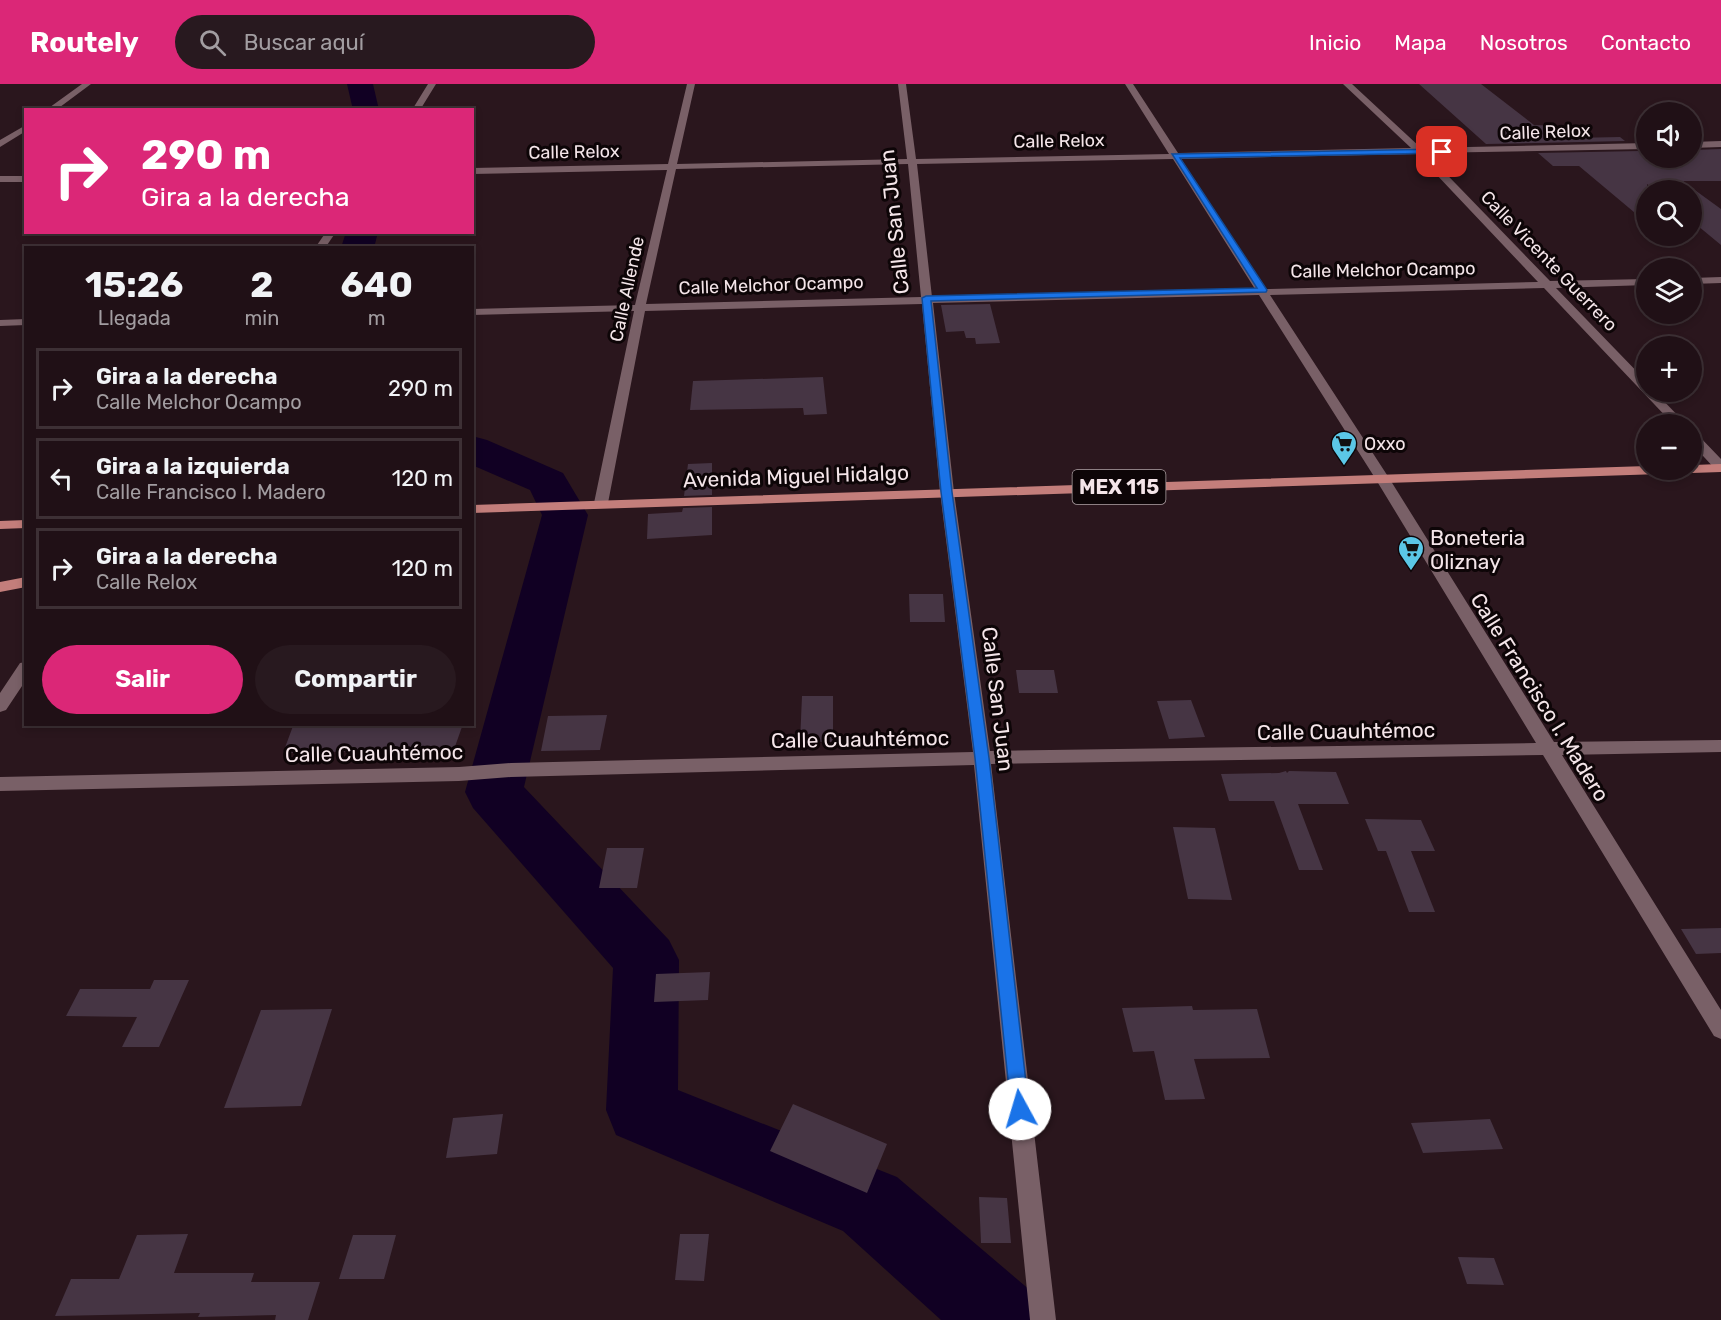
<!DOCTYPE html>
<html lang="es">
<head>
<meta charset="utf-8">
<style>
  body { margin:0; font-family:Rubik,sans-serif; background:#28191f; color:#f1f3f6; height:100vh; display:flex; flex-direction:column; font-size:22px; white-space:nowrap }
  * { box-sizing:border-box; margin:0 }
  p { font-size:20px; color:#a29da1 }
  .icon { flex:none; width:33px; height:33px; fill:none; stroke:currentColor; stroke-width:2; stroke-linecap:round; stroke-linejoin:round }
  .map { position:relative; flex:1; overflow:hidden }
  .panel { position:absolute; left:24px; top:162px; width:450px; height:480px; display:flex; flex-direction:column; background:#201016; border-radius:0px; box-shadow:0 3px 9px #0003,0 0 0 2px #3d3035 }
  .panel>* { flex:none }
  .top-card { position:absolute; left:24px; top:24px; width:450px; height:126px; border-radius:0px; box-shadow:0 3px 9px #0003,0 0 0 2px #3d3035; background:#db2777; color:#fff; overflow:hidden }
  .tools { position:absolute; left:1636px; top:18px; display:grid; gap:12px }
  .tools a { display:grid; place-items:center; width:66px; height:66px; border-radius:50%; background:#201016; box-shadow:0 3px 9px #0003,0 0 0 2px #3d3035; font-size:30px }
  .pin { position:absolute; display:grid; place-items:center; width:51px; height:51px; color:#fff; margin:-26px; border-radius:12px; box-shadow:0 3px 9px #0006 }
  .me { position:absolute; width:66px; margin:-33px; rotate:354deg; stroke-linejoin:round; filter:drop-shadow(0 0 4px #0008) }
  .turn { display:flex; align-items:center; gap:21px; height:126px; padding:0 18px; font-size:27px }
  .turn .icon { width:78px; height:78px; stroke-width:2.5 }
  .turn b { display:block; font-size:42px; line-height:51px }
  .eta { display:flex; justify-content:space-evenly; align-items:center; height:102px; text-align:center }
  .eta b { font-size:36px; font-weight:700; line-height:42px }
  .primary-button { display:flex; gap:12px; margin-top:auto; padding:12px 18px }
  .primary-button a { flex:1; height:69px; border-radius:36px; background:#db2777; color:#fff; font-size:24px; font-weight:700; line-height:69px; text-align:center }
  .primary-button a+a { background:#28191f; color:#f1f3f6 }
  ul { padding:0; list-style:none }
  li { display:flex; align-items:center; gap:18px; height:81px; margin:0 12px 9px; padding:0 6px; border:3px solid #3d3035; border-radius:0px }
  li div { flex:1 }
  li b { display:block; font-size:22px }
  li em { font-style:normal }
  header { display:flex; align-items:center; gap:36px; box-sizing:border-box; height:84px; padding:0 30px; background:#db2777; color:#fff }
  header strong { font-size:28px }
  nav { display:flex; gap:33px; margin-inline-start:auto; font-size:21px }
  .search { width:420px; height:54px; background:#28191f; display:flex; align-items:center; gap:15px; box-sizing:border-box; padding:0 21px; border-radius:33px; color:#a29da1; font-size:22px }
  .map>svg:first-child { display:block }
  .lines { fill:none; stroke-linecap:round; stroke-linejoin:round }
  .river { fill:#110023; fill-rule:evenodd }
  .building { fill:#463544 }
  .minor { fill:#796067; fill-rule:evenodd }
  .primary { fill:#c37e7b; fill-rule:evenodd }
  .route { fill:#1a73e8; stroke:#114b97; stroke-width:1.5 }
  .labels { text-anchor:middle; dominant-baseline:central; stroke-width:6; stroke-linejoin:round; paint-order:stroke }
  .far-street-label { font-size:18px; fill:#f4e5e9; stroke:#0d0507 }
  .far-poi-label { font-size:18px; fill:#f4e5e9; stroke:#0d0507; text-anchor:start }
  .shield { fill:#0d0507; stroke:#afa2a5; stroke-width:1.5 }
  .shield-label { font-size:20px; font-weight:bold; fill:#f4e5e9 }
  .street-label { font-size:21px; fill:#f4e5e9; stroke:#0d0507 }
  .poi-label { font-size:21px; fill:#f4e5e9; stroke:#0d0507; text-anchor:start }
</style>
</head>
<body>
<header>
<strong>Routely</strong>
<div class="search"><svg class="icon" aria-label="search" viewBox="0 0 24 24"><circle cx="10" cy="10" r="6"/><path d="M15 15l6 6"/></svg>Buscar aquí</div>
<nav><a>Inicio</a><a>Mapa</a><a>Nosotros</a><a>Contacto</a></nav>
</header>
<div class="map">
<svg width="1721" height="1236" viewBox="0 0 1721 1236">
  <rect width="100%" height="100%" fill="#2a161d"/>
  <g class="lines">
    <path class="river" d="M347 0H373L379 26H353Z
      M346 148H378L374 164H341Z
      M472 352 487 356 563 389 588 431 524 703 669 856 679 876 678 1006 897 1093 1031 1207 1043 1236H941L843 1147 616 1051 606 1026 613 884 473 724 465 708 542 431 530 406 472 381Z"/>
  </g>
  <path class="building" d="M1419 0H1481L1534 41 1560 42 1572 54 1620 53 1625 57 1486 60Z
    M1721 65V97H1683L1688 101 1650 102 1647 100V139L1579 82H1553L1538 69 1640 67 1647 69V74H1692V66Z
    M1692 104 1721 125V161L1692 137Z
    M990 220 1000 259 976 260 975 254H966L964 247 946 248 941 221Z
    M823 293 827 330 804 331 803 324 690 326 693 297Z
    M712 379V411L684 412 688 380Z
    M712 423V451L647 455 648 430 682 428 683 424Z
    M909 510H943L945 538H910Z
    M1016 586H1054L1058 609H1019Z
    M802 612H833V658H800Z
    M1191 616 1205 653 1169 655 1157 617Z
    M607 631 600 666 541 667 548 632Z
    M354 640H463L452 671 373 670 374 667 283 669 293 642Z
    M1286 687 1287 689 1289 687 1336 688 1349 720H1298L1323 786H1299L1274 717H1229L1221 690 1279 689Z
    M1365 735 1421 736 1435 767H1411L1435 828H1409L1386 767H1378Z
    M1173 743 1215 744 1232 816 1188 815Z
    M607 764H644L637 804H599Z
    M1721 844V869L1696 870 1681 845Z
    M710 888 708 916 654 918 656 890Z
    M154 896H189L159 963H122L137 933 66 932 80 905H150Z
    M1192 922 1193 926 1257 925 1270 974 1194 975 1205 1015 1165 1016 1154 967 1133 968 1122 924Z
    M332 925 301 1022 224 1024 261 926Z
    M793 1020 887 1060 867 1109 770 1067Z
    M503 1030 497 1070 446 1074 453 1034Z
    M1490 1035 1503 1065 1423 1069 1411 1039Z
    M979 1113 1007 1114 1011 1159H981Z
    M188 1150 174 1189H254L251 1198H320L308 1236H275L276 1231 198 1233 200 1229 55 1232 71 1195H119L137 1151Z
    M680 1150H709L704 1197 675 1196Z
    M353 1151H396L384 1195H339Z
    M1458 1173 1494 1174 1504 1201 1467 1200Z"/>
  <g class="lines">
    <path class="minor" d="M82 0H91L56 26H46Z
      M428 0H436L420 26H412Z
      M687 0H695L677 80 907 75 898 0H906L916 75 1169 70 1125 0H1133L1178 69 1411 64 1343 0H1352L1421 64 1647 59V65L1426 69 1550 197 1647 195V201L1556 204 1647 298V308H1655L1686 340H1673L1544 204 1270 211 1389 394 1554 658 1721 656V668L1562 671 1721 926V955L1714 952 1543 671 991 680 1056 1236H1030L974 681 511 693 459 697 0 707V693L459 683 511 679 973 668 940 408 922 220 645 227 608 419 601 423 594 419 634 227 472 231V225L635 221 667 86 472 90V84L668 80ZM1417 70 1538 198 1266 205 1181 75ZM1173 75 1255 205 932 213 917 80ZM908 80 921 213 646 220 676 85ZM1259 211 1375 394 1536 659 990 667 954 408 933 219Z
      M26 41V47L0 63V56Z
      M1721 57V63L1692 64V58Z
      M0 92H26V98H0Z
      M326 148H336L325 164H315Z
      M1721 193V199L1692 200V194Z
      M26 235V241L0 242V236Z
      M1692 349 1697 350 1721 375V387L1716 386 1692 360Z
      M26 578V596L6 626 0 628V609L20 579Z"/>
    <path class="primary" d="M1721 380V388L1692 389 1686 386H1692V381Z
      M1647 382V386H1667L1660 390 472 429V421Z
      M26 436V444L0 445V437Z
      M26 493V503L0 508V498Z"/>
  </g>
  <path class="route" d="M1442 65 1445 69 1180 74 1267 206 1266 208 931 217 952 408 989 674 1029 1025 1027 1032 1020 1034 1014 1032 1011 1025 975 674 941 408 922 214 926 212 1257 204 1172 70Z"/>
  <defs>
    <symbol id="supermarket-pin" viewBox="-11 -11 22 30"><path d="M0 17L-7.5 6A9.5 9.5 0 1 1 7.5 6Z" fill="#5bc7e7" stroke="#0d0507"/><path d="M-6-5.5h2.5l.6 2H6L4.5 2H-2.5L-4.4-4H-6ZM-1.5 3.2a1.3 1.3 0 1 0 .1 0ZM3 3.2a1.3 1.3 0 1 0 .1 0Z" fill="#111"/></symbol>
  </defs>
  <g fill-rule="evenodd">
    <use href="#supermarket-pin" x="1329" y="345" width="30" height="40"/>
    <use href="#supermarket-pin" x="1396" y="450" width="30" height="40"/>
  </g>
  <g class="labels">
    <g class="far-street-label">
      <text transform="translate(1545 48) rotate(-2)">Calle Relox</text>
      <text transform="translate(1059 57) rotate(-1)">Calle Relox</text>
      <text transform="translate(574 68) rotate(-1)">Calle Relox</text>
      <text transform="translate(1549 177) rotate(46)">Calle Vicente Guerrero</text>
      <text transform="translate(1383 186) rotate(-1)">Calle Melchor Ocampo</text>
      <text transform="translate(771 201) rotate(-2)">Calle Melchor Ocampo</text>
      <text transform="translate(627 205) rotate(-78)">Calle Allende</text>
    </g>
    <g class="far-poi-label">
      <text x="1364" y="360">Oxxo</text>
    </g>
    <rect class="shield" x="1072.5" y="386" width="93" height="34" rx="4.5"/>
    <g class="shield-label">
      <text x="1119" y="403">MEX 115</text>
    </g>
    <g class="street-label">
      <text transform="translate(894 138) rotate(-96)">Calle San Juan</text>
      <text transform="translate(796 392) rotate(-2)">Avenida Miguel Hidalgo</text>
      <text transform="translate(1540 613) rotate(58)">Calle Francisco I. Madero</text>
      <text transform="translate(998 615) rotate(83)">Calle San Juan</text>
      <text transform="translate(1346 647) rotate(-1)">Calle Cuauhtémoc</text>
      <text transform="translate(860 655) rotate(-1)">Calle Cuauhtémoc</text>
      <text transform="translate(374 669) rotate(-1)">Calle Cuauhtémoc</text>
    </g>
    <g class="poi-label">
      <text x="1430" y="453">Boneteria<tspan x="1430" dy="24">Oliznay</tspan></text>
    </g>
  </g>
</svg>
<div class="tools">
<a><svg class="icon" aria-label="sound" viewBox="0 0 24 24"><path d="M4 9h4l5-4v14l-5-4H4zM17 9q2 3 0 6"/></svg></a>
<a><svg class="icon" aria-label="search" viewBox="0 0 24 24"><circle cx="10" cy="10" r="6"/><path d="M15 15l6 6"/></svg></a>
<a><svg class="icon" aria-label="layers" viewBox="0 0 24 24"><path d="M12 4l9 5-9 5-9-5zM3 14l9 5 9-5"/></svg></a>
<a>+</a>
<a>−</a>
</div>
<div class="pin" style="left:1442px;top:68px;background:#d93025"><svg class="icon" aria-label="arrive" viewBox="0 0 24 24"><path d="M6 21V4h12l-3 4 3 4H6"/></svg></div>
<svg class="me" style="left:1020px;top:1025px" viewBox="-20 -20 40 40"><circle r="19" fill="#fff"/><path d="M0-13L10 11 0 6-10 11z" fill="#1a73e8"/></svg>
<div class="top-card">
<div class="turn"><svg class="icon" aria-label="right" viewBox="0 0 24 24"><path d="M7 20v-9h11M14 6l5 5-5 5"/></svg><div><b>290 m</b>Gira a la derecha</div></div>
</div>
<section class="panel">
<div class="eta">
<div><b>15:26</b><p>Llegada</p></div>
<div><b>2</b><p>min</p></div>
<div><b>640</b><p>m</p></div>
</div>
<ul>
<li><svg class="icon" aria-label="right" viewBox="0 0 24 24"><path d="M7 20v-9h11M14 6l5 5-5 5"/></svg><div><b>Gira a la derecha</b><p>Calle Melchor Ocampo</p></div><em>290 m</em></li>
<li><svg class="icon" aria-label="left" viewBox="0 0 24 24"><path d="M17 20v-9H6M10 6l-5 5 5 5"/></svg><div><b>Gira a la izquierda</b><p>Calle Francisco I. Madero</p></div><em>120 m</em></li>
<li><svg class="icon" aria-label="right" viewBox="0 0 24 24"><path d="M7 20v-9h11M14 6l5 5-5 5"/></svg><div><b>Gira a la derecha</b><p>Calle Relox</p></div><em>120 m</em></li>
</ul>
<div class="primary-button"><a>Salir</a><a>Compartir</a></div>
</section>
</div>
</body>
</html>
